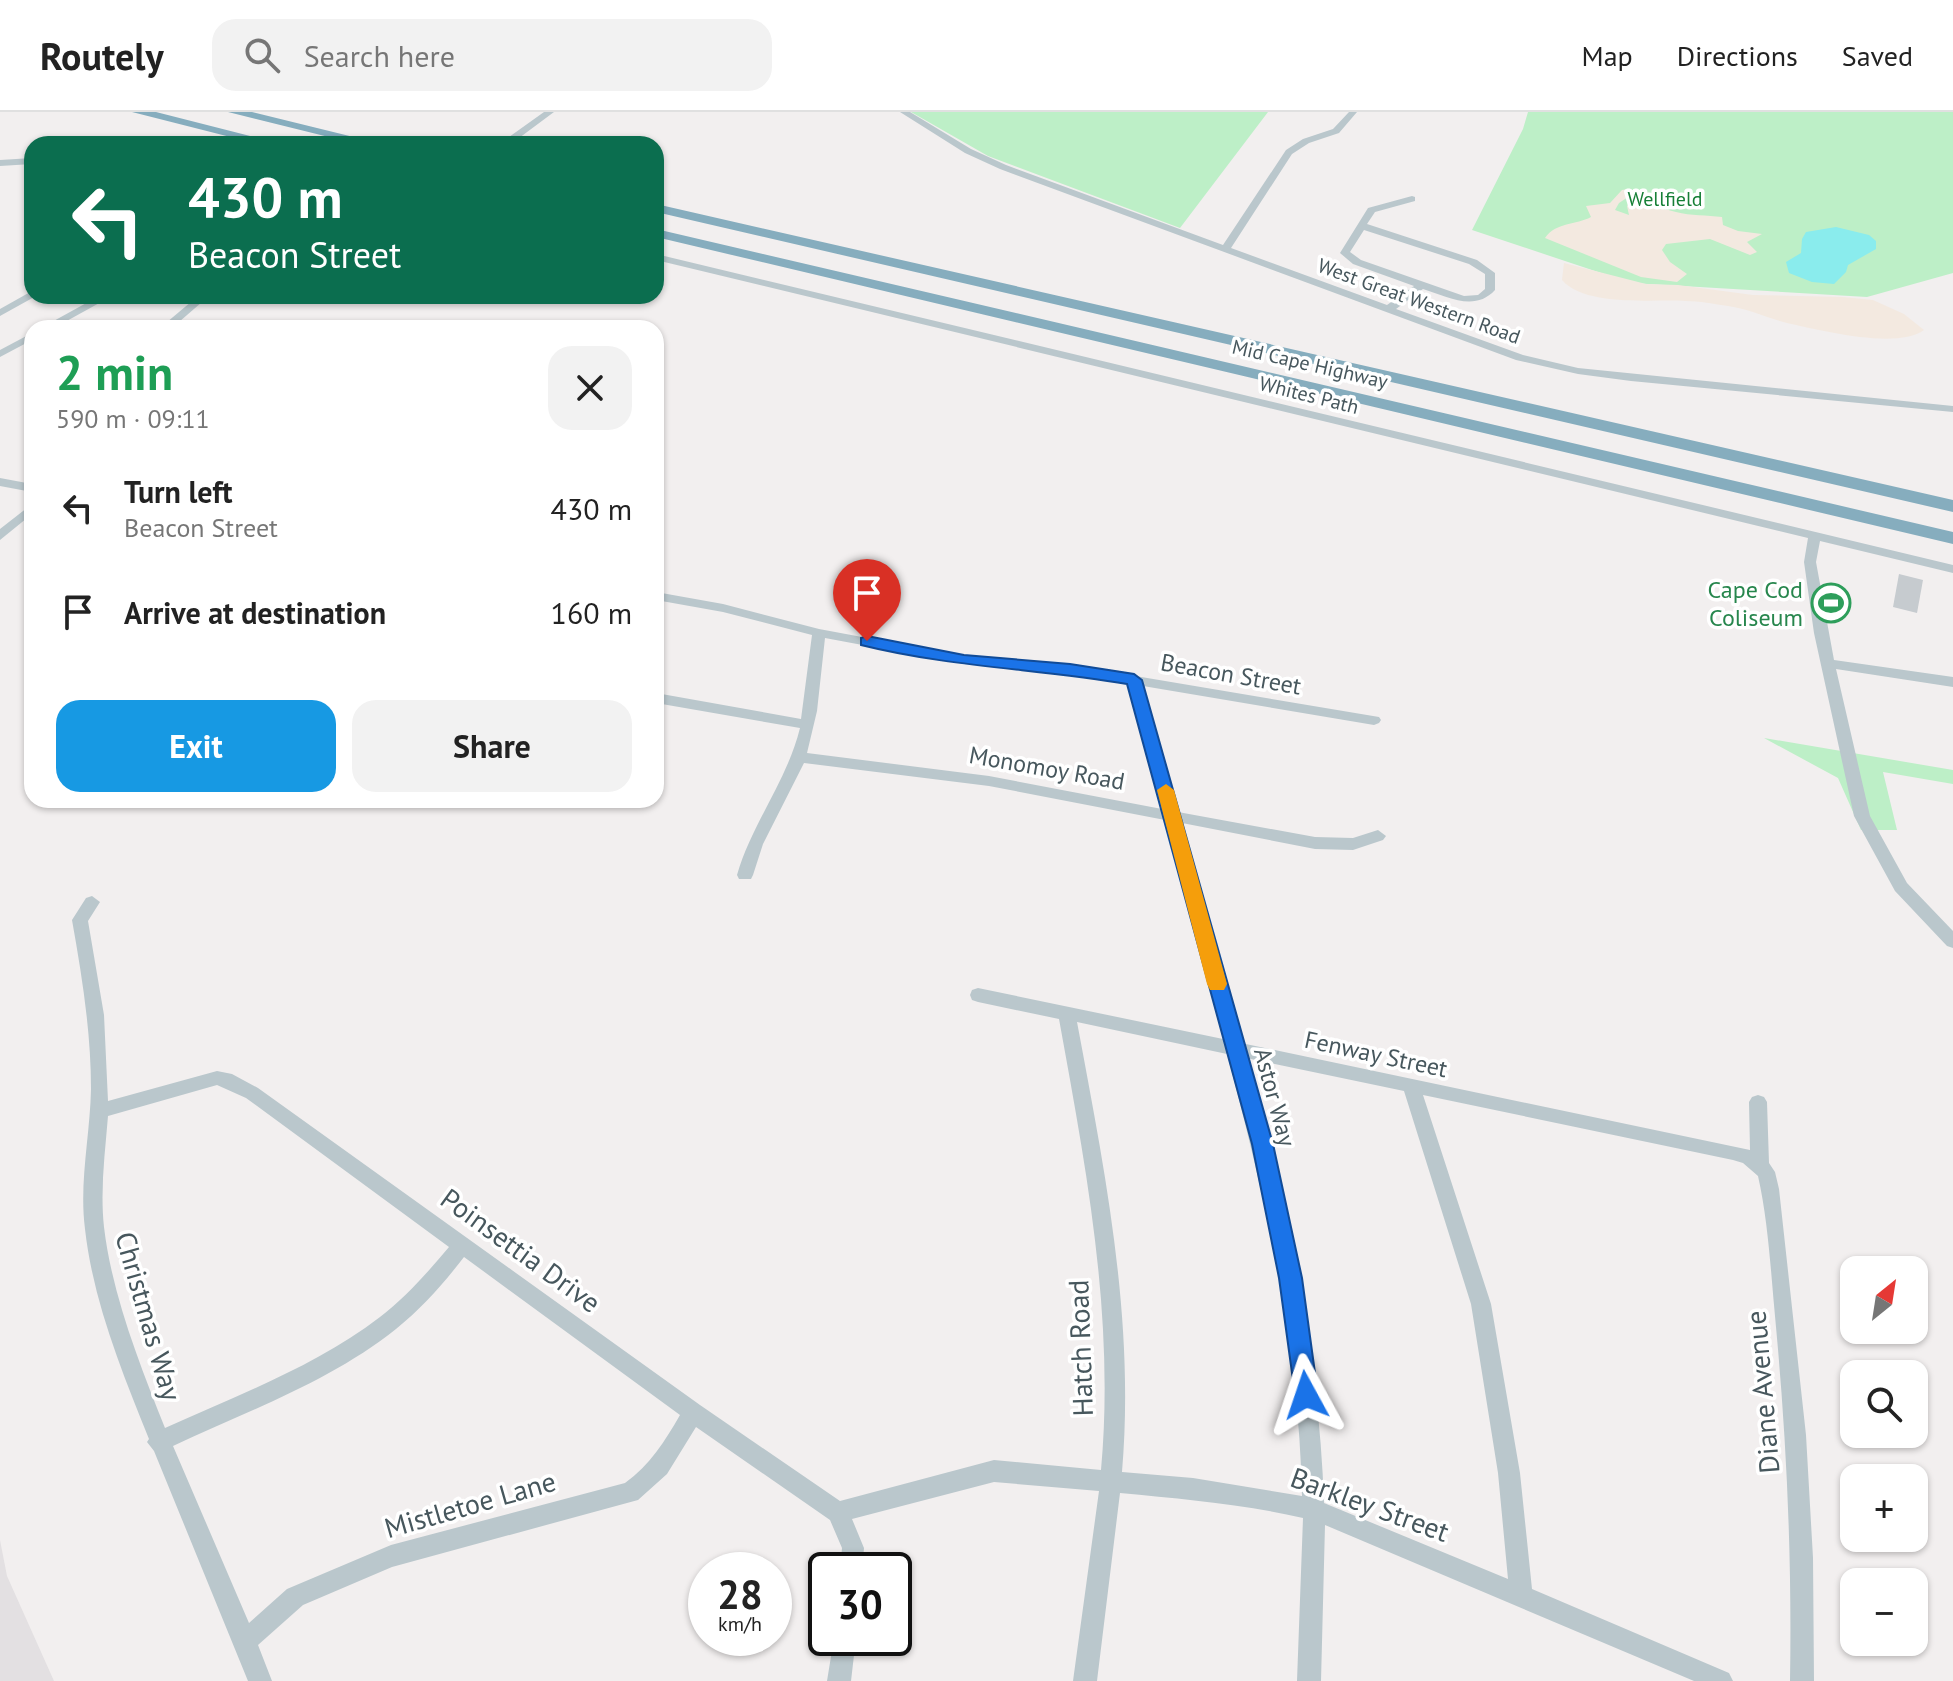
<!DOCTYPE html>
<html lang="en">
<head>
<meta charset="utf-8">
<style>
  body { margin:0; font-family:"PT Sans",sans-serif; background:#f2f2f2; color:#222; height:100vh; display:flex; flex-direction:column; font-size:30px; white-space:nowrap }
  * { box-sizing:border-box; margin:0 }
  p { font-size:26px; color:#767676 }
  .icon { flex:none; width:44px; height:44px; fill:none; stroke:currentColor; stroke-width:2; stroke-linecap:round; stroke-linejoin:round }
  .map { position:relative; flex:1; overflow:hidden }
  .details { position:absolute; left:24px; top:208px; width:640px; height:488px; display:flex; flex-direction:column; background:#fff; border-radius:24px; box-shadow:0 2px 6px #0004 }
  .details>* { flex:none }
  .top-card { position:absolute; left:24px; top:24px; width:640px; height:168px; border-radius:24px; box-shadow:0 2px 6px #0004; background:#0b6e4f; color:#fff; overflow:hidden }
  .needle { width:52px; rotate:30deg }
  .tools { position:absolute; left:1840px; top:1144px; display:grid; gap:16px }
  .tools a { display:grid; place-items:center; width:88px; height:88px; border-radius:16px; background:#fff; box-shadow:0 2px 6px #0004; font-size:40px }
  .speed { position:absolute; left:688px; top:1440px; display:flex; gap:16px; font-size:40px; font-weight:700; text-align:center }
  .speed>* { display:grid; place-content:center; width:104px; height:104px; border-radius:50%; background:#fff; box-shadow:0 2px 6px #0004; line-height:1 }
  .speed small { font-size:20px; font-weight:400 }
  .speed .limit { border:4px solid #111; border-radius:12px; background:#fff; color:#111 }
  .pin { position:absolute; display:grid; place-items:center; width:68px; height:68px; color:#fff; margin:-82px -34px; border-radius:50% 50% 50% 0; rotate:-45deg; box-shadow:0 0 8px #0007 }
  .pin .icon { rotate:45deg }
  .me { position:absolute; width:88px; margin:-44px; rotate:355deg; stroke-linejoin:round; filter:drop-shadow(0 0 6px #0008) }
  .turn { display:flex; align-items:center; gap:28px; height:168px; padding:0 32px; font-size:36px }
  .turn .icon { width:104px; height:104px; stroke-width:2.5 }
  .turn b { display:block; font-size:56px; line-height:68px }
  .round { display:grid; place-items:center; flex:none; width:84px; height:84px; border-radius:24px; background:#f2f2f2 }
  .head { display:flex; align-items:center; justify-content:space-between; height:136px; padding:0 32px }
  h1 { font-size:48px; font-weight:700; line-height:60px; color:#1e9e55 }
  .primary-button { display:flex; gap:16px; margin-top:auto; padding:16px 32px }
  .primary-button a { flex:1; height:92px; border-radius:24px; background:#1799e3; color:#fff; font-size:32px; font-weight:700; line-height:92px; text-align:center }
  .primary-button a+a { background:#f2f2f2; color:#222 }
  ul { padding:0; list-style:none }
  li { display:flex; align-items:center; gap:24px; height:104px; padding:0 32px }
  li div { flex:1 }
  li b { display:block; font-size:30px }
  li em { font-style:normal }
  header { display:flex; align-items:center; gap:48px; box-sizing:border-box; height:112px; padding:0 40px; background:#fff; border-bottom:2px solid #e0e0e0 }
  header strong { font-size:38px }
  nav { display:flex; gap:44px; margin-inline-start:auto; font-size:28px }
  .search { width:560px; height:72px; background:#f2f2f2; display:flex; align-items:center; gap:20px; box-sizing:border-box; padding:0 28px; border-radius:24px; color:#767676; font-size:30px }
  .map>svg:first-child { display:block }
  .education { fill:#e3e0e2 }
  .green { fill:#bdefc7 }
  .sand { fill:#f3e9e0 }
  .water { fill:#8aeced }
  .building { fill:#c6cbcf }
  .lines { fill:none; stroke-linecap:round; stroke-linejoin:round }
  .minor { fill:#bac7cc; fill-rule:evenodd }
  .highway { fill:#86adbe; fill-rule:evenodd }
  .route { fill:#1a73e8; stroke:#114b97; stroke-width:2 }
  .slow { fill:#f59e0b }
  .labels { text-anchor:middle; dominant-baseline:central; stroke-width:7; stroke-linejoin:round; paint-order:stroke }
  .far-park-label { font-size:20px; fill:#167f36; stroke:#fff }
  .far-street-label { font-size:20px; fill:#47575d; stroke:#fff }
  .leisure-label { font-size:24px; fill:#27864d; stroke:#fff; text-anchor:end }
  .street-label { font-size:24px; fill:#47575d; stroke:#fff }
  .near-street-label { font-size:28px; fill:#47575d; stroke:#fff }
</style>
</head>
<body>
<header>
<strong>Routely</strong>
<div class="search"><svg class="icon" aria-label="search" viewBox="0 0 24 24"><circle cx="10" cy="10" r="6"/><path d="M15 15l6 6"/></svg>Search here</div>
<nav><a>Map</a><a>Directions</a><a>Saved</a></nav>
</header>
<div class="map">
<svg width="1953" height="1569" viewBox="0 0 1953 1569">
  <rect width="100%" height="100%" fill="#f2efef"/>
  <path class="education" d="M0 1428 7 1464 54 1569H0Z"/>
  <path class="green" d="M911 0H1268L1180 116 988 44Z
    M1528 0H1953V161L1867 185 1631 171 1472 118 1523 17Z
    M1764 626 1953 658V672L1883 660 1897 718H1861L1838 666Z"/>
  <path class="sand" d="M1629 77 1634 81 1619 91 1615 98 1629 103 1627 94 1632 89C1649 90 1660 96 1676 100 1691 104 1707 103 1722 105L1723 113 1738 119 1762 122 1747 130 1757 140 1750 143 1710 127 1666 132 1662 138 1670 150 1687 162 1677 170 1641 165 1545 126C1556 110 1576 113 1591 105L1586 94 1610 91 1622 78Z
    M1564 151 1646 172 1678 173 1753 183 1843 185 1873 188 1904 202 1924 218C1897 238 1819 218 1787 211 1767 206 1749 197 1728 194 1714 192 1700 189 1685 189 1653 187 1585 195 1562 168Z"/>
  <path class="water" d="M1836 115 1869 123 1876 129V137L1848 153 1846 160 1834 172 1812 170 1789 161 1786 150 1801 141 1802 127 1806 120Z"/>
  <path class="building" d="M1899 462 1923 468 1917 501 1893 495Z"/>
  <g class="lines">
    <path class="minor" d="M544 0H554L515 29H509V25Z
      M900 0H910L971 37 1006 53 1223 133 1286 38 1303 27 1333 17 1349 0H1357L1339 21 1309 31 1292 42 1231 136 1387 193 1414 174 1353 152 1340 141 1368 96 1412 84 1415 85V89L1375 100 1367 112 1477 148 1495 161V178C1475 200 1448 185 1423 177L1396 197 1523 243 1578 256 1953 294V300L1631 269 1578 262 1516 248 1000 57 965 41ZM1364 118 1469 152 1485 162V177L1478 183 1464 184 1361 148 1350 140Z
      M32 46V52L0 54V48Z
      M656 142 1953 453V461L1820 429 1816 450 1834 548 1953 565V575L1836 557 1870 704 1907 771 1953 819V836L1947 834 1895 779 1854 704 1814 521 1804 450 1808 426 656 148Z
      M32 179V184H36L0 204V197Z
      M99 184H112L54 216H41Z
      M198 184H209L172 216H160Z
      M32 221V228L0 245V238Z
      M0 366 32 372V380L0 374Z
      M32 392V402L0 428V417Z
      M656 480 723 492 819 517 964 544 1070 553 1379 605 1381 608 1379 611 1374 613 1143 574 1178 700 1315 725 1353 726 1378 718 1386 724 1383 728 1353 738 1315 737 1182 711 1241 931 1750 1038 1749 990 1752 985 1758 983 1764 985 1767 990 1769 1051 1775 1060 1779 1077 1806 1323 1813 1446 1814 1569H1790C1792 1451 1787 1333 1776 1215 1771 1165 1769 1113 1758 1064L1743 1051 1733 1048 1423 983 1491 1192 1520 1361 1532 1477 1729 1561 1733 1569H1694L1325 1413 1321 1569H1297L1303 1406C1243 1392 1182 1387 1120 1381L1097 1569H1073L1099 1379 994 1370 852 1407 864 1436 862 1458H840L842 1436 830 1408 696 1315 667 1362 638 1388 392 1455 303 1493 258 1533 272 1569H248L154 1339 147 1330 149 1327C122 1260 93 1189 85 1117 79 1071 90 1024 91 977 91 920 82 864 72 808L86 786 92 784 100 790 88 809 104 903 108 989 217 959 232 962 258 976 700 1293 840 1389 994 1348 1101 1358C1115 1205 1086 1056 1059 907L978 890 972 888 970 883 972 878 978 876 1223 927 1165 708 989 674 804 651 763 732 753 763 751 767H739L737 763C752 711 787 669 800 616L656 591V581L801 607 812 523 723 500 656 488ZM825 526 964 552 1070 561 1128 571 1162 697 989 664 807 641 817 599ZM1077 910 1227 942C1266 1088 1299 1233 1302 1384L1193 1366 1122 1360C1135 1207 1105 1060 1077 910ZM1246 946 1404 979 1471 1192 1498 1361 1508 1467 1324 1391C1319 1238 1286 1093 1246 946ZM217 973 246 986 449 1135C428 1160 406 1185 380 1205 316 1254 238 1283 165 1316 140 1253 112 1183 104 1115 100 1078 105 1041 108 1004ZM464 1145 680 1303C665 1329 650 1353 625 1371L391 1433 287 1477 249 1511 173 1334C248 1299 331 1269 396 1217 422 1196 444 1171 464 1145Z
      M834 1526H856L851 1569H827Z"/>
    <path class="highway" d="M132 0H156L282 32H258Z
      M228 0H252L382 32H357Z
      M656 92 1953 388V400L656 100Z
      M656 117 1953 420V432L656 125Z"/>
  </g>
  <path class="route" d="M867 524 964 543 1070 552 1134 562 1142 568 1273 1032 1302 1166 1318 1283 1315 1291 1306 1294 1298 1291 1295 1283 1279 1166 1252 1032 1127 572C1039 557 949 555 861 533V526Z"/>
  <path class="slow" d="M1166 672 1174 678 1227 872 1224 878H1210L1207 872 1157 678Z"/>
  <defs>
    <symbol id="stadium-ring" viewBox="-11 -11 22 22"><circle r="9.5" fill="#fff" stroke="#2e9e5b" stroke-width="1.5"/><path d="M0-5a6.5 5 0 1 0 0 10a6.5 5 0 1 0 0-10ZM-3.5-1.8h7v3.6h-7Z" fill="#2e9e5b"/></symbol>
  </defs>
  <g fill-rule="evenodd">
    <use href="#stadium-ring" x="1809" y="469" width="44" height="44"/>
  </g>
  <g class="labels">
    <g class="far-park-label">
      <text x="1665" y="87">Wellfield</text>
    </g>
    <g class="far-street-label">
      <text transform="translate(1419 189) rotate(20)">West Great Western Road</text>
      <text transform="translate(1310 252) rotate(13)">Mid Cape Highway</text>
      <text transform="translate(1309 283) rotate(14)">Whites Path</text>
    </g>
    <g class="leisure-label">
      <text x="1803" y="477">Cape Cod<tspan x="1803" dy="28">Coliseum</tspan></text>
    </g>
    <g class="street-label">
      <text transform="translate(1231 562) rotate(10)">Beacon Street</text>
      <text transform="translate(1047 656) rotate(10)">Monomoy Road</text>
      <text transform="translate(1376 942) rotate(12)">Fenway Street</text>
      <text transform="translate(1275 985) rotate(75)">Astor Way</text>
    </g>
    <g class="near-street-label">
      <text transform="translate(521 1138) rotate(36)">Poinsettia Drive</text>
      <text transform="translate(149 1204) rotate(74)">Christmas Way</text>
      <text transform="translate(1080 1236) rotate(-92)">Hatch Road</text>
      <text transform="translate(1762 1280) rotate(-95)">Diane Avenue</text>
      <text transform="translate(470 1392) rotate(-16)">Mistletoe Lane</text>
      <text transform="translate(1370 1392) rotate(20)">Barkley Street</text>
    </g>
  </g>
</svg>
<div class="tools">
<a><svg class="needle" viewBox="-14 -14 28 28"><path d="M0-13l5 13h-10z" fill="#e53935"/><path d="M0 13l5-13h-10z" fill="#767676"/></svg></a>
<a><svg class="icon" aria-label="search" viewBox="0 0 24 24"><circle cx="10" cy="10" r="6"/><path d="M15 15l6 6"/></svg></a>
<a>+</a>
<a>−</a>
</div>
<div class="speed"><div>28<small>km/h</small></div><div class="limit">30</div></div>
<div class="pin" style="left:867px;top:529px;background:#d93025"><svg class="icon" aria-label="arrive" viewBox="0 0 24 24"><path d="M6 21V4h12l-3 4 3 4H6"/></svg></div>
<svg class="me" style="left:1306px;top:1283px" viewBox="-20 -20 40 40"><path d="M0-17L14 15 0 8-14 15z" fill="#1a73e8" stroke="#fff" stroke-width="4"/></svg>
<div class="top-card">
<div class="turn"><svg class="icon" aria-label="left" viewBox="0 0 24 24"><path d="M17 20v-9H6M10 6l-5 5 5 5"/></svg><div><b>430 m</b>Beacon Street</div></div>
</div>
<section class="details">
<div class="head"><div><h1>2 min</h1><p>590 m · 09:11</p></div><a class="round"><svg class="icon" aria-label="close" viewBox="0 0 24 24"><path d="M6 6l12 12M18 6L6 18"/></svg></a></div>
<ul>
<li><svg class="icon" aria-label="left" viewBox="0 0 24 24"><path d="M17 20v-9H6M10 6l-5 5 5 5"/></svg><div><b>Turn left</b><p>Beacon Street</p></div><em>430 m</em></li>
<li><svg class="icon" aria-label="arrive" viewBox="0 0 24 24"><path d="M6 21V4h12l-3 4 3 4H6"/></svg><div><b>Arrive at destination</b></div><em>160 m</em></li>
</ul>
<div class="primary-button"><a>Exit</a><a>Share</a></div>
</section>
</div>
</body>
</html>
